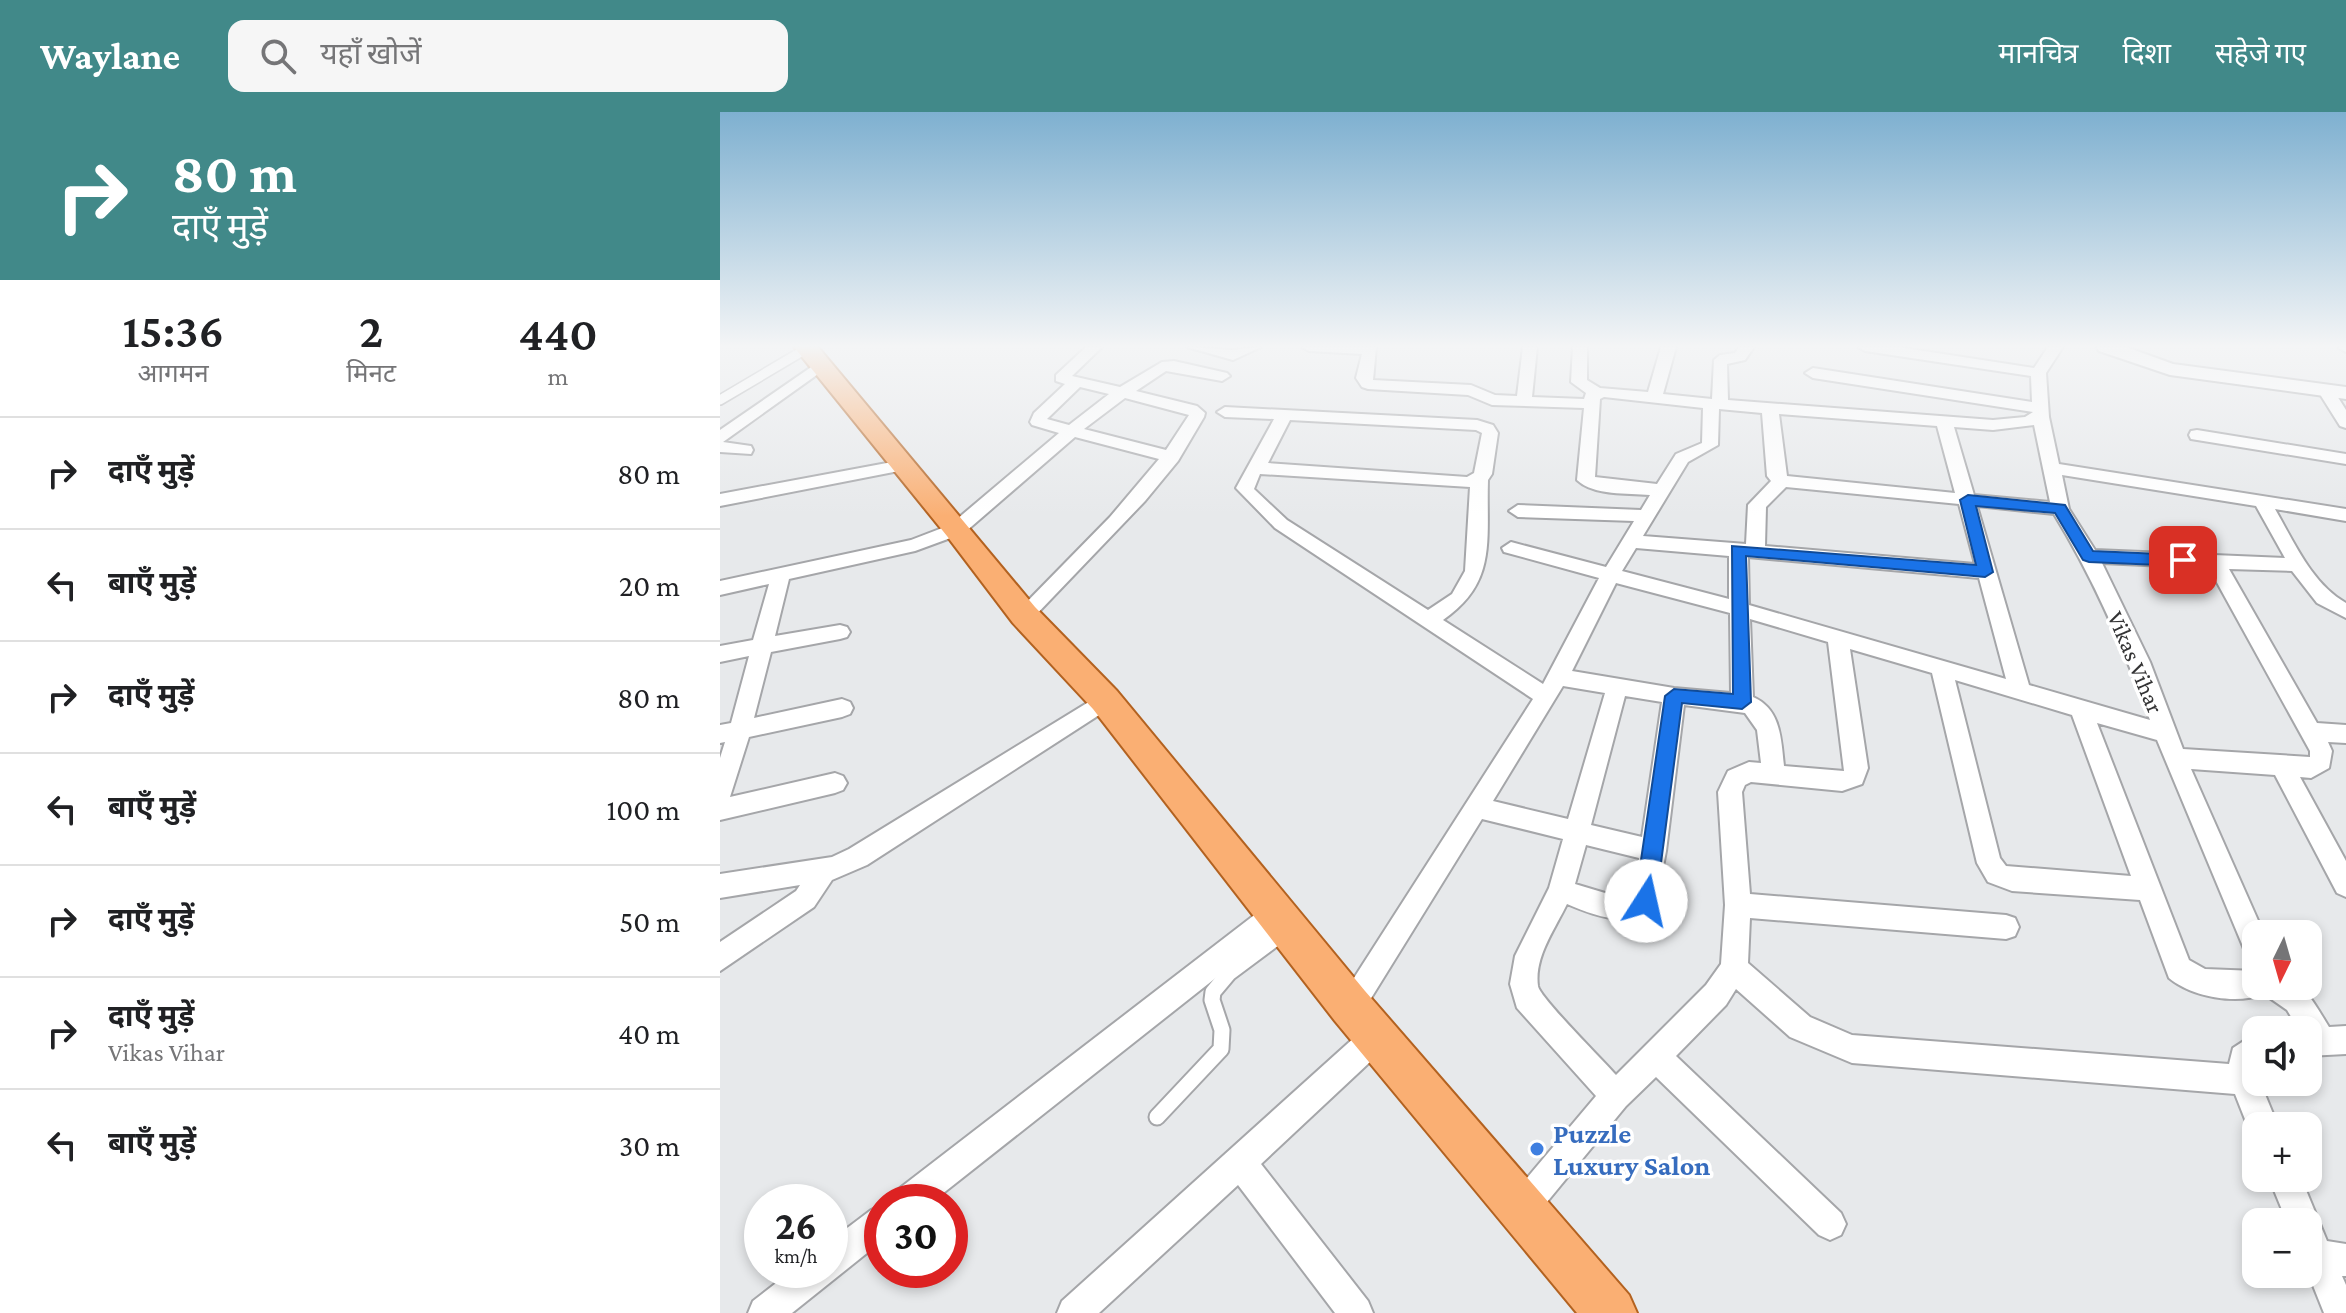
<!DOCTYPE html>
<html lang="hi">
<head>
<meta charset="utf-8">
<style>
  body { margin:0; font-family:"Crimson Pro","Noto Sans Devanagari",serif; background:#f6f6f6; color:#202124; height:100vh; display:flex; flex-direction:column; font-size:30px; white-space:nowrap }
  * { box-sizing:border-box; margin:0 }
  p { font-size:26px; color:#757577 }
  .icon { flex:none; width:44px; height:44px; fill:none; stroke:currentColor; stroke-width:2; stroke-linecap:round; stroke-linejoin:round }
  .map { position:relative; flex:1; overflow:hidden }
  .panel { display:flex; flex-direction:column; background:#fff; width:720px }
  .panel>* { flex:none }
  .banner { background:#418989; color:#fff; overflow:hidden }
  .needle { width:52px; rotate:185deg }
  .buttons { position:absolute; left:1522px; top:808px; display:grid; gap:16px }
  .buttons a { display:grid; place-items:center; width:80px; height:80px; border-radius:16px; background:#fff; box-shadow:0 4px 12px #0003; font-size:40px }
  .speed { position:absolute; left:24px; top:1072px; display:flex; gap:16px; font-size:40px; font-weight:700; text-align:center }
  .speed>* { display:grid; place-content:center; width:104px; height:104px; border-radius:50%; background:#fff; box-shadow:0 4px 12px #0003; line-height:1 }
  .speed small { font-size:20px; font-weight:400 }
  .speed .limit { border:12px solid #d22; background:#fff; color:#111 }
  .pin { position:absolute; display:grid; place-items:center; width:68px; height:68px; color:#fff; margin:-34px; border-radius:16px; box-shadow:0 4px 12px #0006 }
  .me { position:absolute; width:88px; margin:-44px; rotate:10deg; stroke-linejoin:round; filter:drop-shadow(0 0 6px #0008) }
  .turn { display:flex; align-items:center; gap:28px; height:168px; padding:0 40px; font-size:36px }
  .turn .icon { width:104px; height:104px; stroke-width:2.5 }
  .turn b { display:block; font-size:56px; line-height:68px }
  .eta { display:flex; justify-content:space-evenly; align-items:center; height:136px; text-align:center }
  .eta b { font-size:48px; font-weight:600; line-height:56px }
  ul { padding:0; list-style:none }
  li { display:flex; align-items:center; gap:24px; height:112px; padding:0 40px; border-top:2px solid #e0e0e0 }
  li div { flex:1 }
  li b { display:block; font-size:30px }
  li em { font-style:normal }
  header { display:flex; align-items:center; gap:48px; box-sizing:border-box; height:112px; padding:0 40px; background:#418989; color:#fff }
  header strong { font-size:38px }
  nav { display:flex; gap:44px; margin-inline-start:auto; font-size:28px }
  .search { width:560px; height:72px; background:#f6f6f6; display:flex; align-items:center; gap:20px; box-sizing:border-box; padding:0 28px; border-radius:16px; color:#757577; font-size:30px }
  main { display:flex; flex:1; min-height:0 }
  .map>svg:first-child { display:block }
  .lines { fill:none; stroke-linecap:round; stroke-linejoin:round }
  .service-far1-casing { stroke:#a5a6a9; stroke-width:12 }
  .service-casing { stroke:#a5a6a9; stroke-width:19 }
  .minor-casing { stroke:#a5a6a9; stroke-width:4 }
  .tertiary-casing { stroke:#a5a6a9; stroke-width:4 }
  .primary-casing { stroke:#b36220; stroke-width:4 }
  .service-far1 { stroke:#fff; stroke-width:9 }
  .service { stroke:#fff; stroke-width:15 }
  .minor { fill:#fff; fill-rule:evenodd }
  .tertiary { fill:#fff; fill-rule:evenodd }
  .primary { fill:#faaf73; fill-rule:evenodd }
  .route { fill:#1a73e8; stroke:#114b97; stroke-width:2 }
  .shop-dot { fill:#3f7fe0; stroke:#fff; stroke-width:3 }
  .labels { text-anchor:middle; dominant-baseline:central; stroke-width:7; stroke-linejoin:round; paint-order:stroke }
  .street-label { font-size:24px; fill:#343435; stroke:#fff }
  .near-shop-label { font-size:28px; font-weight:bold; fill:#366cbe; stroke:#fff; text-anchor:start }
</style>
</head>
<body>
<header>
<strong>Waylane</strong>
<div class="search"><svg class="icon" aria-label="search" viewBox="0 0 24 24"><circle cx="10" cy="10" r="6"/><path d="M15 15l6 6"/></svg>यहाँ खोजें</div>
<nav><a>मानचित्र</a><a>दिशा</a><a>सहेजे गए</a></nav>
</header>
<main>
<section class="panel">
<div class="banner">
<div class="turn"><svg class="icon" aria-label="right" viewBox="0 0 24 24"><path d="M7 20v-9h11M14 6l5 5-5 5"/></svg><div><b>80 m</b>दाएँ मुड़ें</div></div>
</div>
<div class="eta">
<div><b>15:36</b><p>आगमन</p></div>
<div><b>2</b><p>मिनट</p></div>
<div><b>440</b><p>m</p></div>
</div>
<ul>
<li><svg class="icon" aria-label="right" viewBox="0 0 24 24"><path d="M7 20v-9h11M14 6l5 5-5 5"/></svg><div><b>दाएँ मुड़ें</b></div><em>80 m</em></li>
<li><svg class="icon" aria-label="left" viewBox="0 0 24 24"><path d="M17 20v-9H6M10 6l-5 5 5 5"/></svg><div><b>बाएँ मुड़ें</b></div><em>20 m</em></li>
<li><svg class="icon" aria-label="right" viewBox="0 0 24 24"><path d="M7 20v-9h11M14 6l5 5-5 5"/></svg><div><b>दाएँ मुड़ें</b></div><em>80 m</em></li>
<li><svg class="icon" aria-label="left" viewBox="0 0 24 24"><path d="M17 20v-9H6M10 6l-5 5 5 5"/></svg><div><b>बाएँ मुड़ें</b></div><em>100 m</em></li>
<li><svg class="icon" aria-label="right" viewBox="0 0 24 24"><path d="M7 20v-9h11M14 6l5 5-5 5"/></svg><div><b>दाएँ मुड़ें</b></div><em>50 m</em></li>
<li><svg class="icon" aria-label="right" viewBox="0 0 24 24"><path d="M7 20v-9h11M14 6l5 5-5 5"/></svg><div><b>दाएँ मुड़ें</b><p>Vikas Vihar</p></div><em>40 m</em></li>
<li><svg class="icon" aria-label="left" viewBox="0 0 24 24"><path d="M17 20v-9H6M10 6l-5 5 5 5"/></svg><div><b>बाएँ मुड़ें</b></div><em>30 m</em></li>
</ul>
</section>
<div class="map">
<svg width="1626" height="1201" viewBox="0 0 1626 1201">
  <rect width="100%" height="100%" fill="#e7e9eb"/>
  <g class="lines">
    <defs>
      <path id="service-far1" d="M0 288 86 237"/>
      <path id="service" d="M437 1005 501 937 502 918 492 888 493 880 509 861 564 820"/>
      <path id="minor" d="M366 235H382L352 264 400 275 442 250 454 249 507 261 510 264 502 269 446 259 416 279 477 294 485 301 484 305 458 349 425 389 311 508H297L294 503 390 405 439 347 355 325 244 421 195 439 69 467 55 524 120 513 127 515 130 520 127 525 120 527 51 540 34 606 122 587 130 590 133 596 130 602 122 605 29 625 10 685 115 661 123 664 127 671 123 678 115 681 0 708V646L5 630 0 631V613L11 611 29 544 0 550V534L33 528 49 472 0 483V469L191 428 230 413 339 321 312 313 310 310 314 301 345 272 336 269V263ZM360 275 389 282 349 313 327 307ZM405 286 469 303 446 338 364 317Z
        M467 235 512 238 541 235 513 248Z
        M582 235H656L653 268 751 273 775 283 797 284 803 235H817L812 285 864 287 866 281 851 270 853 235H867V268L880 276 928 280 941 235H956L943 282 992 287 994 248 1000 243 1015 241 1019 235H1034L1025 248 1007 252 1008 288 1273 308 1305 305 1313 300 1093 266 1085 261 1093 256 1312 290 1311 264 1145 239 1138 235H1178L1314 256 1328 235H1343L1326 261 1329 305 1339 352 1626 397V409L1555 397C1574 430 1592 472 1626 491V506L1597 491 1572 459 1509 457 1597 611 1626 613V631L1608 630 1612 639 1609 656 1591 666 1580 665 1626 749V785L1617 781 1555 663 1471 657 1544 822H1536V848L1527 844 1437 628 1377 611 1469 848 1485 857 1536 859V874C1587 874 1582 871 1609 915L1626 914V942L1588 944V918H1579L1567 898 1544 882C1516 893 1472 885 1449 866L1420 788 1292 779 1268 770 1257 751 1212 561 1130 537 1148 656 1142 672 1122 679 1031 670 1025 673 1022 680 1030 782 1286 803 1295 806 1299 815 1295 824 1286 827 1030 806 1028 851 1090 905 1132 923 1509 952 1513 936 1536 921V970H1540L1558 1014H1536V1026L1532 1025 1515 982 1132 951 1070 925 1016 877 1006 893 956 944 1121 1101 1126 1112 1121 1123 1110 1128 1099 1123 936 965 906 994 813 1107 802 1112 791 1107 786 1096 791 1085 876 984 797 896 790 872 795 844 829 776 843 727 762 707 640 904 630 908 620 904 616 894 813 587 555 416 516 376 554 307 505 305 497 300 505 295 757 308 773 313 778 321 772 362 768 368C766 428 778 470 723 508L823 572 879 466 784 440 782 436 791 430 886 455 914 409 798 405 789 399 798 393 921 398 930 383C908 381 874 384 857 368L864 296 772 293 748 283 648 277 642 275 636 266 642 242 589 239ZM884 285 983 296 982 331 956 342 937 372 875 365 880 287ZM999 297 1042 301 1047 364 1051 369 1028 393 1026 432 923 424 968 350 998 333ZM1059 302 1217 314 1235 381 1067 364ZM570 308 756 318 762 321 754 361 747 365 548 351ZM1314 313 1330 390 1254 383 1234 315 1273 318ZM540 362 750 375 745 459 732 482 708 498 567 408 534 377ZM1342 363 1536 394 1565 446 1375 438 1349 397ZM1066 375 1239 392 1255 452 1045 434 1046 395ZM1257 394 1334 402C1374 467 1404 537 1430 608L1309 573ZM916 436 1009 444V487L902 459ZM1028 445 1259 466 1286 567 1029 493ZM1382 451 1489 456 1590 639V645L1463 637 1430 550ZM896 471 1010 501 1011 581 954 576 852 559ZM1030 507 1108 530 1124 659 1064 654C1061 627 1061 597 1033 585ZM1235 568 1352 603 1411 764 1286 754 1280 746ZM843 574 885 581 848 707 773 689ZM905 584 942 590 922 725 871 713ZM964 593 1025 601 1037 618 1041 651 1029 650 1008 659 998 680 1005 793 1001 852 986 873 896 963C884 949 820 886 818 874 814 845 835 817 847 792 878 805 904 815 935 797L946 739ZM866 733 919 746 914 782 895 784 855 772Z
        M1626 235V240L1619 236V235Z
        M100 249 105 251V257L3 330 31 334 33 338 31 342 0 340V318Z
        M1606 274 1612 276 1626 298V316L1620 314 1598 279Z
        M1477 318 1626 342V352L1471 327 1469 323 1471 319Z
        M183 348 189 349 192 353 189 357 0 394V382Z
        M385 580 393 582 396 588 393 594 147 753 112 768 94 795 0 859V830L76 779 80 773 0 786V762L112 745 129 737Z
        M555 791 564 794 568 803 564 812 212 1090H171L176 1079 546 794Z
        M656 911 666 915 670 925 666 935 541 1052 648 1189 653 1201H615L518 1073 379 1201H337L342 1189 646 915Z
        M1549 1066H1581L1607 1129 1626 1132V1164H1622L1626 1173V1201H1604L1588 1161V1110H1567Z
        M162 1093V1129L72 1201H28L33 1189 73 1158H110V1129L151 1098Z"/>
      <path id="tertiary" d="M1377 235H1406L1453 252 1626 275V287L1450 263 1379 239Z"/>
      <path id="primary" d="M74 235H98L315 495 397 579 645 879 909 1183 917 1201H857L615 909 373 597 293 511 227 424Z"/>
    </defs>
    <use href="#service-far1" class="service-far1-casing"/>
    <use href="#service" class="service-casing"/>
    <use href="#minor" class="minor-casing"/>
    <use href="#tertiary" class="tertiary-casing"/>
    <use href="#primary" class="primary-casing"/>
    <use href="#service-far1" class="service-far1"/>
    <use href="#service" class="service"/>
    <use href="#minor" class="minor"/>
    <use href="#tertiary" class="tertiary"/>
    <use href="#primary" class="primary"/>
  </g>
  <linearGradient id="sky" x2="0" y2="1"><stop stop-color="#7eb0d0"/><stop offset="0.58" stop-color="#f4f5f6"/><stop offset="1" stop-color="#f4f5f6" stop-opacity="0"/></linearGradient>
  <rect width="1626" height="404" fill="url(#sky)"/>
  <path class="route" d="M1248 383 1345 393 1373 439 1463 443 1471 448 1463 454 1369 450 1363 448 1335 401 1256 394 1273 460 1265 465 1026 444 1031 590 1022 597 962 591 936 789 933 796 926 799 918 796 915 789 945 584 954 577 1013 582 1012 434 1256 453 1240 388Z"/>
  <circle class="shop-dot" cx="817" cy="1037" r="8"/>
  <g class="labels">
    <g class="street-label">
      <text transform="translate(1416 550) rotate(67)">Vikas Vihar</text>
    </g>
    <g class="near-shop-label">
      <text x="833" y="1021">Puzzle<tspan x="833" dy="32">Luxury Salon</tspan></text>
    </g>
  </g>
</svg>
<div class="buttons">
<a><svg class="needle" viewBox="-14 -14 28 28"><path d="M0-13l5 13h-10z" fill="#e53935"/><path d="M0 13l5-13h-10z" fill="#757577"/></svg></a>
<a><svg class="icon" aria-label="sound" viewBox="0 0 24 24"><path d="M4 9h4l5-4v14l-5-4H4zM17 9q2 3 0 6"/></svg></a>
<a>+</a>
<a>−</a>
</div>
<div class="speed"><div>26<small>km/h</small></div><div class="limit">30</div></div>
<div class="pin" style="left:1463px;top:448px;background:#d93025"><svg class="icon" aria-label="arrive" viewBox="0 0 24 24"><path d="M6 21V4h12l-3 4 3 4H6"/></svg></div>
<svg class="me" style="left:926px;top:789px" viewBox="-20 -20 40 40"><circle r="19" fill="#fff"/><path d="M0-13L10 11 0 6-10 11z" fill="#1a73e8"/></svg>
</div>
</main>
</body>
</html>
